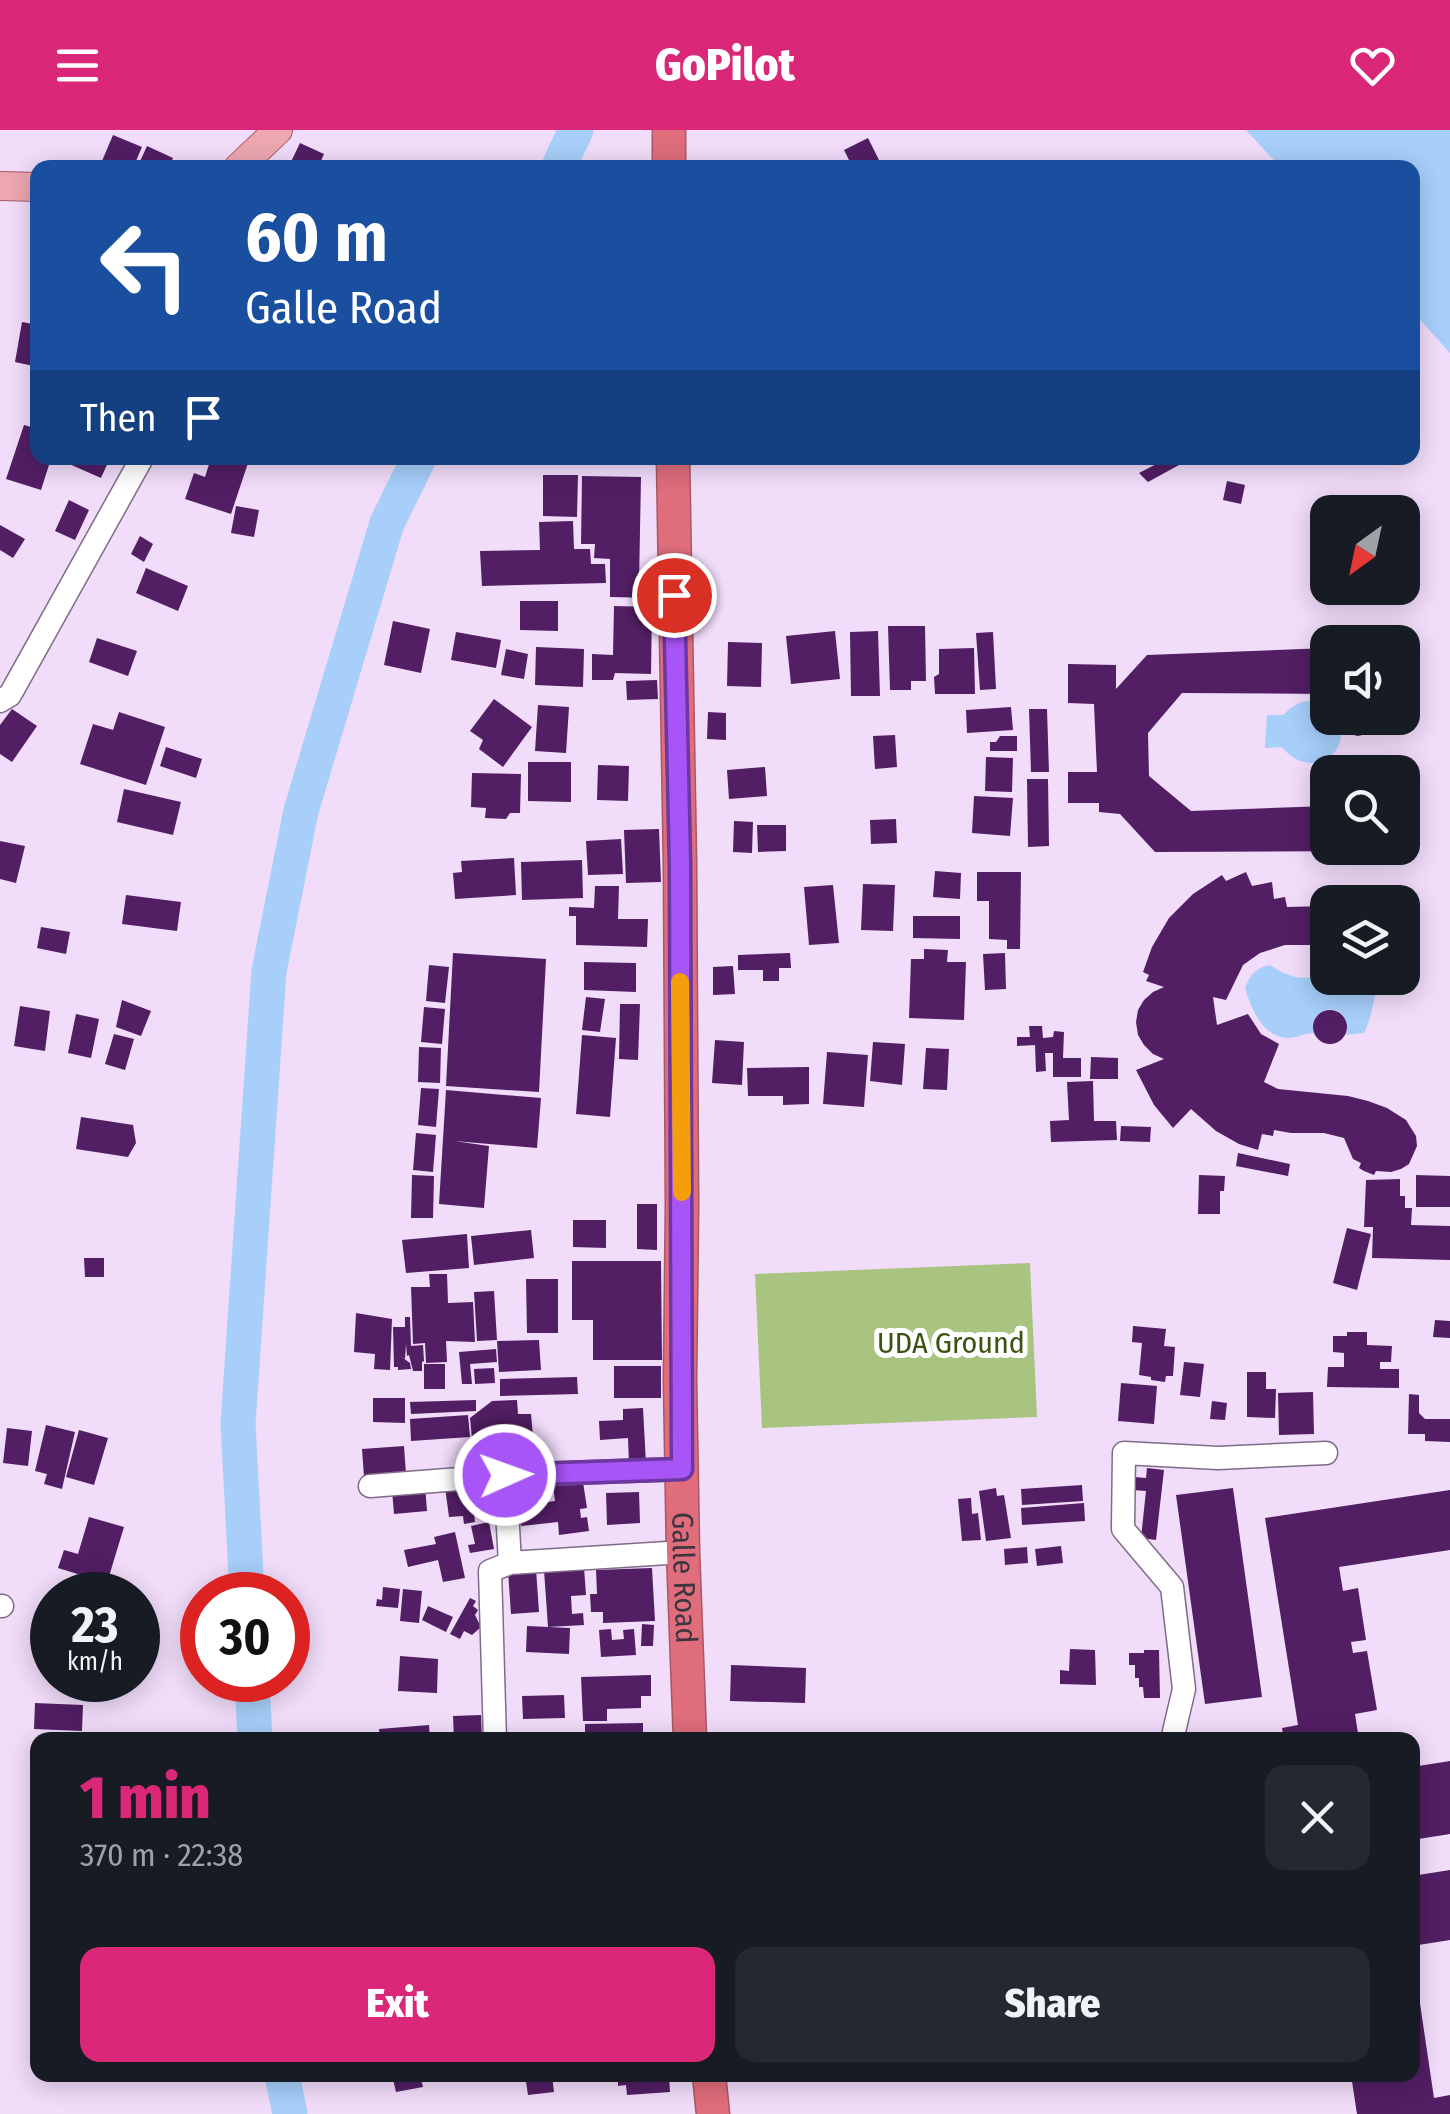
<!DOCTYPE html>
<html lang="en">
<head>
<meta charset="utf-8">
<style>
  body { margin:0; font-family:"Fira Sans Condensed",sans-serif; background:#242831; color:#f1f3f6; height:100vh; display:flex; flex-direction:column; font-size:38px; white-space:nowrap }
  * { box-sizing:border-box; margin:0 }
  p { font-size:32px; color:#9ea1a6 }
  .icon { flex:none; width:55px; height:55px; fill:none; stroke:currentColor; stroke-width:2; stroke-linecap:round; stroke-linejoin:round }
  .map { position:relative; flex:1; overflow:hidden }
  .details { position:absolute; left:30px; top:1602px; width:1390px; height:350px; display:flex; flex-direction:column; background:#171b24; border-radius:20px; box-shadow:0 5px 25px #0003 }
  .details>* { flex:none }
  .top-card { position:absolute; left:30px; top:30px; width:1390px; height:305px; border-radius:20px; box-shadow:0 5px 25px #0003; background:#1a4fa0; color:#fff; overflow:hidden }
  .needle { width:65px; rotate:213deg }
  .fabs { position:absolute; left:1310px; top:365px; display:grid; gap:20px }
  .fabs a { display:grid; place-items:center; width:110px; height:110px; border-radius:20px; background:#171b24; box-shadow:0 5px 25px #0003; font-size:50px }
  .speed { position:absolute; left:30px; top:1442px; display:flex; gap:20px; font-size:50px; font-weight:700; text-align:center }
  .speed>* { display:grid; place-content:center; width:130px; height:130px; border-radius:50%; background:#171b24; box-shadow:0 5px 25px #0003; line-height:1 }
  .speed small { font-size:25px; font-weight:400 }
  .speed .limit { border:15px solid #d22; background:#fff; color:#111 }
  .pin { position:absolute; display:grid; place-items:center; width:85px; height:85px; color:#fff; margin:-42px; border:5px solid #fff; border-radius:50%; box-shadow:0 2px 10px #0007 }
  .me { position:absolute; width:110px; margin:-55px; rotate:88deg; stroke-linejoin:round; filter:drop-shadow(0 0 8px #0008) }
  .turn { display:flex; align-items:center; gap:35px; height:210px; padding:0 50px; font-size:45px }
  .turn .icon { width:130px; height:130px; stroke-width:2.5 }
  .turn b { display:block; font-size:70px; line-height:85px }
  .then { display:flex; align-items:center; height:95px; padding:0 50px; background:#0003; gap:20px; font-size:38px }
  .round { display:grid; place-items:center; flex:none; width:105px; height:105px; border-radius:20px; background:#242831 }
  .head { display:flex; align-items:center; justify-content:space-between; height:170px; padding:0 50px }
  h1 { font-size:60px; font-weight:800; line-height:75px; color:#db2777 }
  .primary-button { display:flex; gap:20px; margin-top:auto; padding:20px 50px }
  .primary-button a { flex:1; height:115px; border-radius:20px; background:#db2777; color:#fff; font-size:40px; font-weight:800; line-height:115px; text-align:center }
  .primary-button a+a { background:#242831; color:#f1f3f6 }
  header { display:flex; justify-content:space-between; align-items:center; height:130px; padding:0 50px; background:#db2777; color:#fff; font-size:45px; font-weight:800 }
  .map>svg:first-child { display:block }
  .green { fill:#a9c481 }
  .water { fill:#a7cffa }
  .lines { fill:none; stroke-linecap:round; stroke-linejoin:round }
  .river { stroke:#a7cffa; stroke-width:35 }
  .building { fill:#521e64 }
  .minor-casing { stroke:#7f6c87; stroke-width:25 }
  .major-casing { stroke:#a65967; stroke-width:30 }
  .highway-casing { stroke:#a65967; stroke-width:35 }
  .minor { stroke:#fff; stroke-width:22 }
  .major { stroke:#eca7b0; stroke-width:28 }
  .highway { stroke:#df6d7c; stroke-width:32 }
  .route-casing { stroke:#6d37a1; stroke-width:25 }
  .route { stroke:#a855f7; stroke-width:18 }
  .slow { stroke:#f59e0b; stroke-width:18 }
  .labels { text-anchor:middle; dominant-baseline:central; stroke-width:10; stroke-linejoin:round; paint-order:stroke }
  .park-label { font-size:30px; fill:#3c5210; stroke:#fff }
  .street-label { font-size:30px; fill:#3d3540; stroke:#fff }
</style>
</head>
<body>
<header><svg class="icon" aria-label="menu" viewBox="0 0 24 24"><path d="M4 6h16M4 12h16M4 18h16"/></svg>GoPilot<svg class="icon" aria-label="heart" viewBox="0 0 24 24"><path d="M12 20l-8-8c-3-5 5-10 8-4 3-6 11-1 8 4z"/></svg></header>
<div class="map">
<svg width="1450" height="1984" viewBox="0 0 1450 1984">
  <rect width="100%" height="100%" fill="#f1dcfa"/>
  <path class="green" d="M1030 1133 1037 1287 762 1298 755 1144Z"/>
  <path class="water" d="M1246 0H1450V223L1413 182 1412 38 1280 37Z
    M1317 570 1327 575 1328 588H1339C1352 628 1308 650 1282 617L1265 618 1267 585H1283C1294 574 1301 571 1317 570Z
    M1270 835C1290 848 1307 854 1327 839L1328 848H1377C1377 860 1370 893 1364 903L1346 905C1353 873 1312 869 1314 903 1305 903 1296 908 1288 908 1262 907 1251 878 1245 858 1250 845 1255 838 1270 835Z"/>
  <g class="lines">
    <path class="river" d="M558 38 576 0
      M247 1465 238 1293 269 841 301 681 387 393 419 328
      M252 1550 255 1610
      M282 1945 290 1984"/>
  </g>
  <path class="building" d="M113 5 142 17 133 38H99Z
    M868 8 883 38H853L844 20Z
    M300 13 324 24 318 38H288Z
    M147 16 173 28 169 38H137Z
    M22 192 38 195V237L15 232Z
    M24 295 38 299V328H41L40 332 49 335 41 360 6 349Z
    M70 328H110L101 348 67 333Z
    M211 328H230L248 333 231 384 185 369 194 343 205 347Z
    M1168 328H1174L1179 335 1148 352 1139 343Z
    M543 345H578L577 387 543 386Z
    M582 346 641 347 639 454 656 455V468L610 467V429L594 428 595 414H581Z
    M1227 351 1245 355 1241 374 1223 370Z
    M69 370 89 380 75 410 55 401Z
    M236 376 259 380 254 407 231 403Z
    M573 391 574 419H590L591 434H605L606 453 482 456 480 421 540 420 539 392Z
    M0 395 25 409 13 428 0 420Z
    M140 406 153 414 144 432 131 424Z
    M146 438 188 456 178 481 136 463Z
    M520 471H558V501L520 500Z
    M614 476 652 477 651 544 615 543 613 550H592V524L613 525Z
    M393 491 430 499 421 543 384 535Z
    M888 496H925L926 551H911V560H890Z
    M835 501 840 549 791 554 786 506Z
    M878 501 880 566H851L850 502Z
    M456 502 501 510 496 538 451 530Z
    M993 502 996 559 980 560 976 503Z
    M97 508 137 521 128 546 89 532Z
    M728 512 762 513 761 557 727 556Z
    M536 517 584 519 583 557 535 555Z
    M974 518 975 564H935L934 547 939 544V519Z
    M1328 518V564L1182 563 1148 603 1149 646 1191 681 1328 676V718H1359V721L1155 722 1120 684 1099 682V673H1068V642H1097L1094 574 1068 573V534L1116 535V559L1147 525Z
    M506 519 528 524 524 549 501 545Z
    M657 550 658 569 627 570 626 551Z
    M494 569 532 597 503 637 479 619 483 610 470 601Z
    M538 575 569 577 566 623 535 621Z
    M1011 577 1013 600 967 603 966 580Z
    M12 579 37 596 12 632 0 624V595Z
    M1029 579H1047L1049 642H1031Z
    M119 582 165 597 146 655 80 634 93 594 113 600Z
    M708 582 726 583V610L707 609Z
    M1349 597a9 9 0 1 1 18 0a9 9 0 1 1-18 0Z
    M895 605 897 637 875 639 873 606Z
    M1000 606H1017V621H990V612H996Z
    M166 617 202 629 196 648 160 636Z
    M986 627 1013 628 1012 662 985 661Z
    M528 632H571V672L528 671Z
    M598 635 629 636 628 671 597 670Z
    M765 637 767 666 729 669 727 640Z
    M472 643 521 644 520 683H510L506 689 485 688 486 678 471 677Z
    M1027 649H1048L1049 716 1028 717Z
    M124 659 181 672 173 705 117 692Z
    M974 666 1013 668 1010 706 972 703Z
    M896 689 897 713 871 714 870 690Z
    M734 691 753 692 752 723 733 722Z
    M757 695H786V721L758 722Z
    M659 699 661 752 626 753 624 700Z
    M621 709 623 744 588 745 586 711Z
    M0 711 25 716 16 753 0 749Z
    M514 728 516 765 455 769 453 743 462 742 461 731Z
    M582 730 583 768 522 770 521 732Z
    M935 741 961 743 960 769 933 767Z
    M977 742H1021L1020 819H1007V810L989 809V771H977Z
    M1246 742 1252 756 1272 752 1274 769 1285 767 1287 777 1328 776V815H1285L1260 823 1243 835 1226 870 1213 867 1217 895 1248 884 1261 904 1279 914 1264 952 1278 959 1348 966 1368 971 1387 978 1406 990 1416 1006 1417 1016 1409 1034 1401 1039 1391 1042 1376 1041 1374 1045 1364 1041 1359 1038 1361 1033 1353 1029 1344 1008 1324 1003H1291L1274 1000 1273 1006 1262 1004 1258 1020 1239 1014 1216 1001 1191 979 1173 998 1154 975 1136 940 1164 929 1153 924 1144 915 1138 905 1136 892 1138 880 1144 870 1153 862 1164 857 1146 851 1149 845 1143 842 1152 817 1169 788 1193 764 1222 745 1226 751Z
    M863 754 895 755 893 801 861 800Z
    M833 755 839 813 809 815 804 757Z
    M595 756H619L618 789H648L647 817 576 815V786H569V777L594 778Z
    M1375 758 1392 763 1399 772H1343V766Z
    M126 765 181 772 177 801 122 794Z
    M913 786H960V809L913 808Z
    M41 797 70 802 66 824 37 818Z
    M924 819 948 820 947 832H966L964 890 909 888 911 829H924Z
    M453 823 546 829 539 962 446 956Z
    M790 823 791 838H779V851H763V840H738V825Z
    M1005 823 1006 859 985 860 983 824Z
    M584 832 636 833V862L584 860Z
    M429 835 449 837 445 873 426 871Z
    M733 836 735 864 713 865V837Z
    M586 867 605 869 600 902 582 900Z
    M122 870 151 881 141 906 116 897Z
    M620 874H640L638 930 619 929Z
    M20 876 50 881 45 921 14 916Z
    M424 877 445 879 442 914 421 912Z
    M1313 897a17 17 0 1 1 34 0a17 17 0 1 1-34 0Z
    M76 884 99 889 91 928 68 923Z
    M1029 896H1042L1043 908 1053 907 1054 901 1064 902 1063 928H1081V947H1053V923H1045L1046 941 1036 942 1035 915 1017 916V907H1030Z
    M114 904 134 909 125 940 105 934Z
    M582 905 616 908 610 987 576 984Z
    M715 910 744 912 742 955 712 953Z
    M873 912 905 914 902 955 870 951Z
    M419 917 441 918 440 953 418 952Z
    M926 918 949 919 947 960 923 959Z
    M827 922 868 925 864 977 823 974Z
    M1091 927 1118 928V949H1090Z
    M809 937V974L783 975V966H748L747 938Z
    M1093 951 1094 991H1116L1117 1010 1051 1012 1050 991 1069 990 1067 952Z
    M421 958 439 959 436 997 418 995Z
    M446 960 541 968 537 1018 454 1011 489 1016 484 1078 439 1074Z
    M81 987 133 995 136 1013 128 1027 76 1019Z
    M1121 996 1151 997 1150 1012 1120 1011Z
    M416 1003 436 1005 433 1042 413 1040Z
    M1238 1023 1290 1034 1288 1046 1236 1036Z
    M412 1045 434 1046 433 1088H411Z
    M1199 1045 1225 1046 1224 1061H1220V1084H1198Z
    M1416 1045 1450 1046V1077H1416Z
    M1400 1049V1066H1405V1078H1412L1411 1095 1450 1096V1130L1372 1128 1373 1097H1364L1366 1050Z
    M637 1074H657V1120L637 1119Z
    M573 1090H606V1118L573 1117Z
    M1347 1098 1371 1104 1357 1160 1333 1153Z
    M531 1100 534 1128 474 1135 471 1106Z
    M467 1104 469 1138 406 1143 402 1110Z
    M84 1128H104V1147H85Z
    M572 1131H661L662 1230H593V1190H572Z
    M429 1144H447L448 1173 473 1172 475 1212 446 1211 447 1232 426 1233 425 1213 413 1214 411 1157H430Z
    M526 1149H558V1203H527Z
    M494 1161 497 1210 477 1211 474 1162Z
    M356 1183 392 1189 390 1240 374 1239 375 1224 354 1222Z
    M405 1187H410L411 1216 423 1215 424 1231 422 1232V1241H413L409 1225 407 1226 406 1214 405 1229 399 1225 410 1233 411 1239 398 1240V1237H394L393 1197H405Z
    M1435 1190 1450 1191V1208L1433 1207Z
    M1133 1196 1166 1199 1164 1216 1175 1217 1173 1246H1166L1165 1252 1151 1250V1247L1139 1245 1142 1213 1132 1212Z
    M1347 1202H1367V1215L1392 1216 1391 1232H1380V1239H1399V1258L1327 1257 1328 1237H1344V1223L1333 1222V1206H1347Z
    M539 1210 541 1240 499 1242 497 1211Z
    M496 1219 497 1232 470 1234 472 1254H462L459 1222Z
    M1184 1232 1204 1234 1200 1267 1180 1265Z
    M424 1234H445V1259H424Z
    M614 1236H661V1268H614Z
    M494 1238 495 1253 475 1254 474 1239Z
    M1247 1242H1266V1259H1276L1275 1288 1247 1287Z
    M577 1247 578 1264 500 1266V1249Z
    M1121 1253 1157 1256 1154 1294 1118 1291Z
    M1313 1262 1314 1304 1279 1305 1278 1263Z
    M1409 1264 1419 1265V1283L1425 1289H1450V1312L1425 1311V1304H1408Z
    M373 1268H405V1293L373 1292Z
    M476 1270V1281L411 1284 410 1272Z
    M517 1270 518 1284H531L533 1306 522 1307 506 1326 480 1323 472 1308 470 1288 492 1271Z
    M1212 1271 1227 1273 1225 1290 1210 1289Z
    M643 1278 646 1334 629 1335 628 1308 600 1310 599 1291 623 1290V1279Z
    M468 1285 470 1307 411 1311 410 1289Z
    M46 1295 75 1302 62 1359 44 1354 47 1344 35 1341Z
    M7 1298 32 1301 28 1336 3 1333Z
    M79 1300 108 1308 94 1355 66 1347Z
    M404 1316 406 1344 364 1347 362 1319Z
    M1147 1338 1164 1340 1156 1410 1141 1408 1146 1361 1133 1360 1135 1347 1146 1348Z
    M481 1352 482 1363 497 1361 499 1379 494 1380 495 1388 486 1389 484 1380 474 1382 475 1392 464 1394 463 1386 449 1387 445 1357Z
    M583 1352 587 1378 580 1379 581 1388 587 1387 589 1401 559 1405 558 1392 521 1396 518 1376 555 1371 553 1356Z
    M1082 1355 1083 1371 1022 1375 1021 1359Z
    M425 1356 427 1381 394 1384 392 1360Z
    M996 1358 997 1366 1004 1365 1011 1408 986 1411 979 1361Z
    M1233 1358 1262 1567 1205 1574 1176 1365Z
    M1450 1360V1420L1339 1437 1343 1461 1358 1458 1366 1510 1351 1512 1353 1523 1367 1521 1377 1580 1355 1584 1359 1610H1284L1282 1598 1298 1595 1265 1388Z
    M639 1362 640 1393 607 1395 606 1363Z
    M971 1368 972 1384 978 1383 981 1410 962 1411 958 1369Z
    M1084 1373 1085 1391 1022 1395 1021 1378Z
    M89 1387 124 1397 107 1453 58 1438 64 1420 78 1424Z
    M489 1392 494 1419 470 1423 468 1415 475 1414 471 1396Z
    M455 1402 465 1448 443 1452 438 1430 408 1437 404 1420 436 1414 434 1407Z
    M1061 1416 1063 1433 1037 1436 1035 1419Z
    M1027 1417 1028 1433 1005 1435 1004 1419Z
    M584 1437 586 1465 571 1466 572 1484 583 1483 584 1495 548 1497 544 1440Z
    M652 1438 655 1491 603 1493V1482H591L590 1464H597L596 1440Z
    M536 1439 539 1482 511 1484 508 1441Z
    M383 1457 400 1459 398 1478 376 1476 377 1469 382 1470Z
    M403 1459 422 1461 419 1493 400 1491Z
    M470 1468 476 1471 473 1476 478 1480 475 1485 481 1497 472 1505 464 1501 460 1509 450 1504Z
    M428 1476 453 1487 446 1502 422 1490Z
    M642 1494 654 1495 653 1516H641Z
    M527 1496 570 1498 569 1524 526 1522Z
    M611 1499 612 1510 624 1509 623 1500 634 1499 636 1525 601 1527 599 1500Z
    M1070 1519 1095 1520 1096 1555 1060 1554V1540L1069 1541Z
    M1144 1520H1159L1160 1568H1144L1143 1557H1139V1548H1135V1535H1129V1523H1144Z
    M400 1526 438 1529 437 1563 398 1561Z
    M731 1535 806 1538 805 1573 730 1571Z
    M651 1545V1566H641V1578L607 1579V1591H583L581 1547Z
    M564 1565 565 1588 523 1589 522 1566Z
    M35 1573 83 1575 82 1601 34 1599Z
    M481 1585 482 1610H454L453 1586Z
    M643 1593V1610H585V1594Z
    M429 1595 430 1610H380L379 1599Z
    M576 1602V1610H525V1603Z
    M1450 1631V1704L1412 1710V1637Z
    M1450 1740V1810L1412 1816V1746Z
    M1412 1840H1415L1434 1968 1450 1965V1984H1357L1351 1945H1412Z
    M392 1945H420L423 1957 396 1962Z
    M525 1945H552L554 1962 528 1965Z
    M618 1945H669L670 1962 627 1965 626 1955 618 1956Z"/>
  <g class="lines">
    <defs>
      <path id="minor" d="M0 571 10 565 142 328
        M505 1345 510 1433 683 1422
        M370 1356 511 1345 682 1339
        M0 1476H2
        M495 1610 490 1441 510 1433
        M1172 1610 1184 1559 1172 1457 1123 1399 1124 1323 1218 1328 1326 1323"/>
      <path id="major" d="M238 38 278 0
        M0 56 38 57"/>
      <g id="highway">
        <path d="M669 0V38"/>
        <path id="s1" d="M673 328 680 734 682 1076 680 1250 683 1422 690 1610"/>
        <path d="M709 1945 713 1984"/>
      </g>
    </defs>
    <use href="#minor" class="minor-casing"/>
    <use href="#major" class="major-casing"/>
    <use href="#highway" class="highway-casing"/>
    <use href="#minor" class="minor"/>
    <use href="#major" class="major"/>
    <use href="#highway" class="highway"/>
  </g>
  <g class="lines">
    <defs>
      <path id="route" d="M505 1345 682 1339 680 734 674 465"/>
    </defs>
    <use href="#route" class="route-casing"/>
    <use href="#route" class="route"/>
    <path class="slow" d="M680 852 682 1062"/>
  </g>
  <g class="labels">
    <g class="park-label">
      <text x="951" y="1213">UDA Ground</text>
    </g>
    <g class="street-label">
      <text stroke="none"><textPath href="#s1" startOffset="1120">Galle Road</textPath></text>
    </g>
  </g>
</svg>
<div class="fabs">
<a><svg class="needle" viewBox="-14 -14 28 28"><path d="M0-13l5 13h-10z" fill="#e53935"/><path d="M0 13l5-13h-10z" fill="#9ea1a6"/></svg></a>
<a><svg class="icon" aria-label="sound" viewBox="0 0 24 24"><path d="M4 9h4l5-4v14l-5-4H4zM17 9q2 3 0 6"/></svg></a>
<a><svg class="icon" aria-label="search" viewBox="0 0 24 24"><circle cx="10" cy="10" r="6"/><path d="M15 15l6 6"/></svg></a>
<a><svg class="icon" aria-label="layers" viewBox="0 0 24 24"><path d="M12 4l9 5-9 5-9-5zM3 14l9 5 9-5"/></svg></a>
</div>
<div class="speed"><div>23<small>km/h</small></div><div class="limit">30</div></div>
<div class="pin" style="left:674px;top:465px;background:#d93025"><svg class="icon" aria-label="arrive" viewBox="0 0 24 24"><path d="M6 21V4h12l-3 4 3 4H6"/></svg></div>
<svg class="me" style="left:505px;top:1345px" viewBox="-20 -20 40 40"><circle r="17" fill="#a855f7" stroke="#fff" stroke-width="3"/><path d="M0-11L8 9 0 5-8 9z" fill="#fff"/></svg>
<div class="top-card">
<div class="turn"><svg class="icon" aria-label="left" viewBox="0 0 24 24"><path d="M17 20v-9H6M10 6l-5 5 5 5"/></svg><div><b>60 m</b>Galle Road</div></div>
<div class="then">Then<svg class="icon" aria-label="arrive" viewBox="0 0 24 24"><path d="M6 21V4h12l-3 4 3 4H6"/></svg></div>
</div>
<section class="details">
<div class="head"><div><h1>1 min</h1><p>370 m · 22:38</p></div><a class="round"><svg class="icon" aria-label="close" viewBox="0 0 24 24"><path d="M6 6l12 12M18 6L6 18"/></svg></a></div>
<div class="primary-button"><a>Exit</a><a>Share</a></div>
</section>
</div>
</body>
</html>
